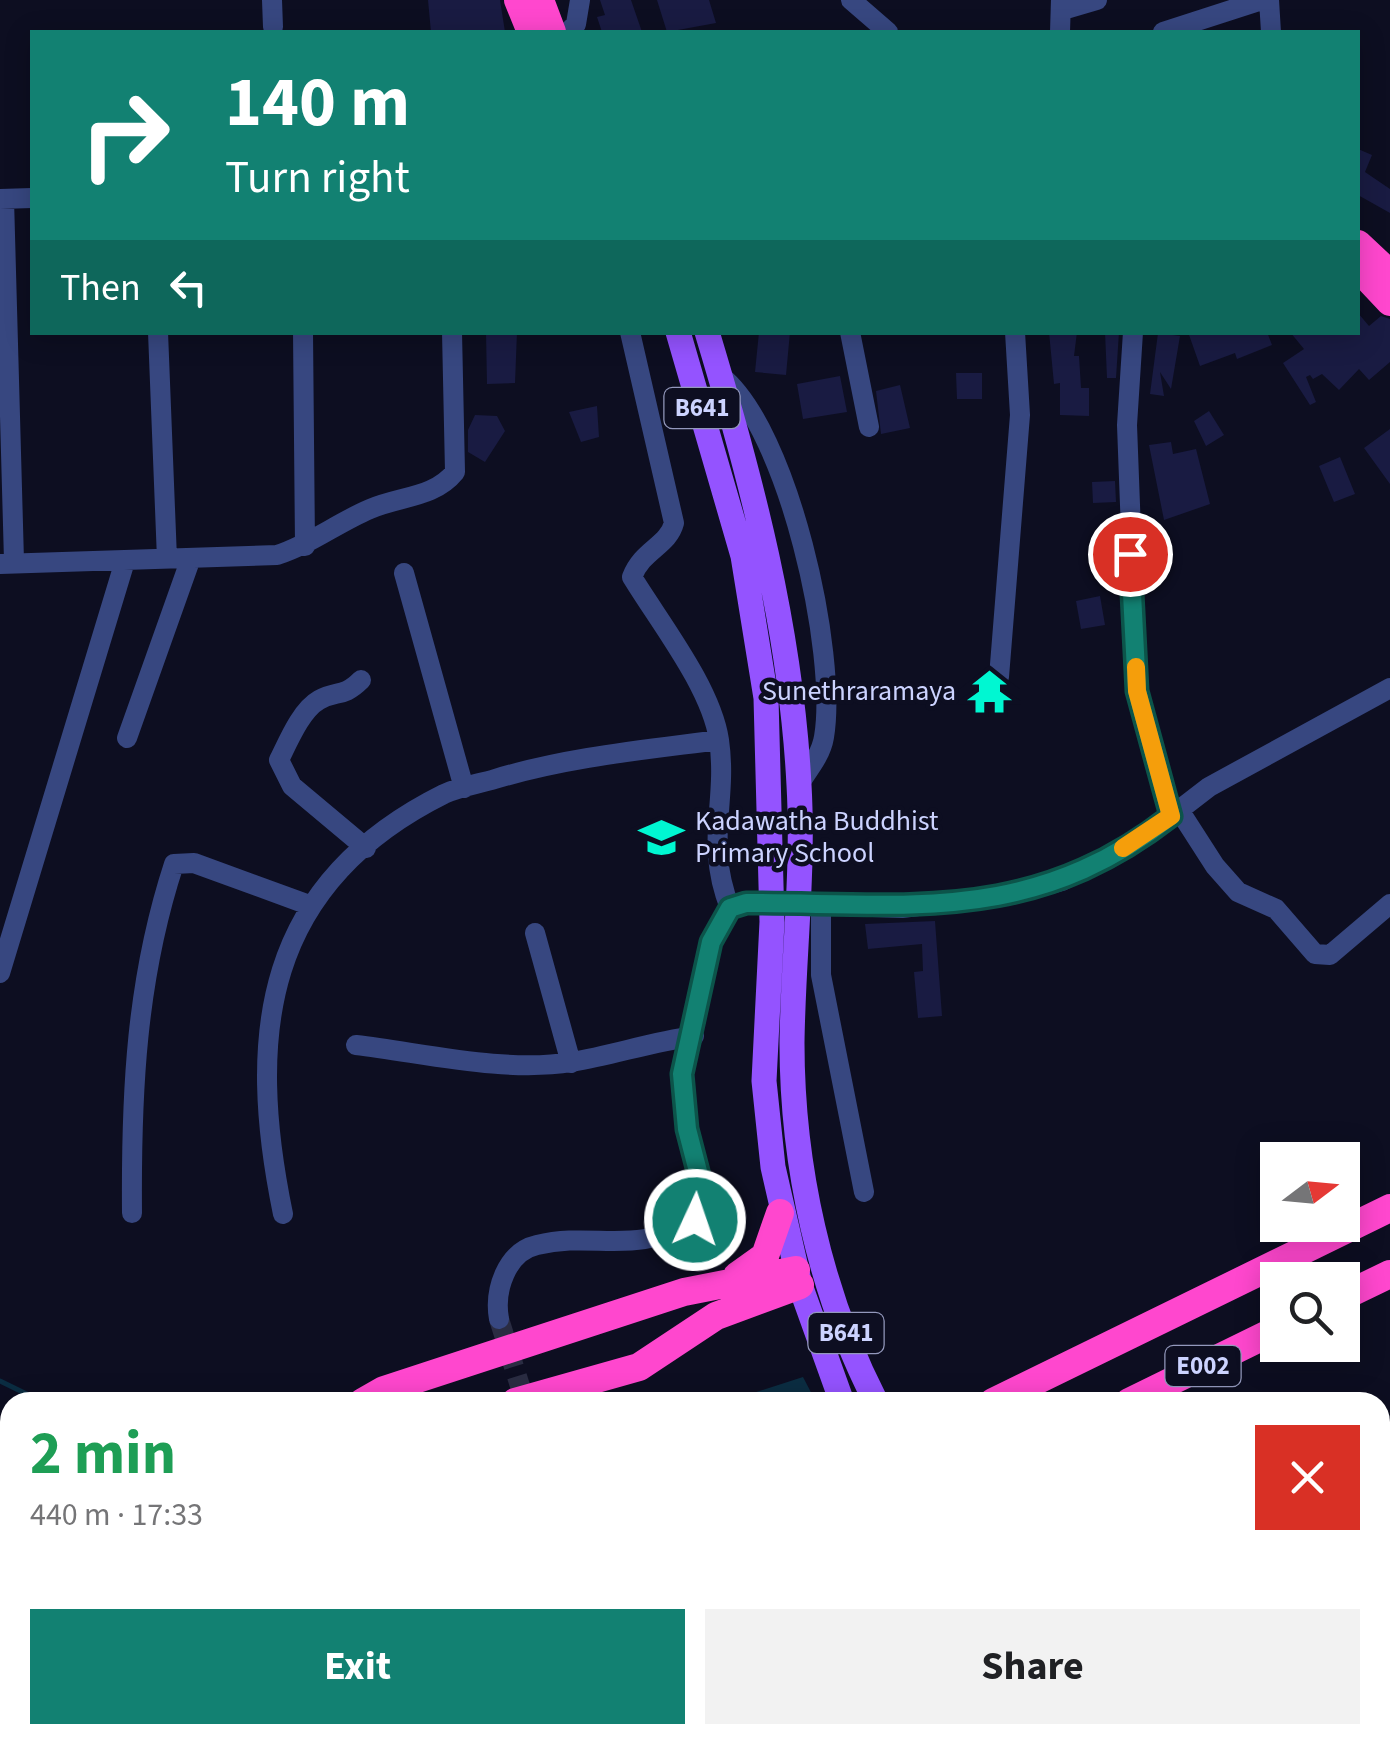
<!DOCTYPE html>
<html lang="en">
<head>
<meta charset="utf-8">
<style>
  body { margin:0; font-family:"Source Sans 3",sans-serif; background:#f2f2f2; color:#202124; height:100vh; display:flex; flex-direction:column; font-size:38px; white-space:nowrap }
  * { box-sizing:border-box; margin:0 }
  p { font-size:32px; color:#757577 }
  .icon { flex:none; width:55px; height:55px; fill:none; stroke:currentColor; stroke-width:2; stroke-linecap:round; stroke-linejoin:round }
  .map { position:relative; flex:1; overflow:hidden }
  .side { position:absolute; left:0px; top:1392px; width:1390px; height:352px; display:flex; flex-direction:column; background:#fff; border-radius:30px 30px 0 0; box-shadow:0 5px 25px #0003 }
  .side>* { flex:none }
  .hud { position:absolute; left:30px; top:30px; width:1330px; height:305px; border-radius:0px; box-shadow:0 5px 25px #0003; background:#128172; color:#fff; overflow:hidden }
  .needle { width:65px; rotate:74deg }
  .tools { position:absolute; left:1260px; top:1142px; display:grid; gap:20px }
  .tools a { display:grid; place-items:center; width:100px; height:100px; border-radius:0px; background:#fff; box-shadow:0 5px 25px #0003; font-size:50px }
  .pin { position:absolute; display:grid; place-items:center; width:85px; height:85px; color:#fff; margin:-42px; border:5px solid #fff; border-radius:50%; box-shadow:0 2px 10px #0007 }
  .me { position:absolute; width:110px; margin:-55px; rotate:3deg; stroke-linejoin:round; filter:drop-shadow(0 0 8px #0008) }
  .turn { display:flex; align-items:center; gap:35px; height:210px; padding:0 30px; font-size:45px }
  .turn .icon { width:130px; height:130px; stroke-width:2.5 }
  .turn b { display:block; font-size:70px; line-height:85px }
  .then { display:flex; align-items:center; height:95px; padding:0 30px; background:#0003; gap:20px; font-size:38px }
  .round { display:grid; place-items:center; flex:none; width:105px; height:105px; border-radius:0px; background:#f2f2f2 }
  .summary { display:flex; align-items:center; justify-content:space-between; height:170px; padding:0 30px }
  h1 { font-size:60px; font-weight:700; line-height:75px; color:#1e9e55 }
  .action { display:flex; gap:20px; margin-top:auto; padding:20px 30px }
  .action a { flex:1; height:115px; border-radius:0px; background:#128172; color:#fff; font-size:40px; font-weight:700; line-height:115px; text-align:center }
  .action a+a { background:#f2f2f2; color:#202124 }
  .map>svg:first-child { display:block }
  .water { fill:#0b2d42 }
  .lines { fill:none; stroke-linecap:round; stroke-linejoin:round }
  .stream { stroke:#0b2d42; stroke-width:5 }
  .building { fill:#191b42 }
  .minor-tunnel { stroke:#2a2c42; stroke-width:20; stroke-dasharray:20 10; stroke-linecap:butt }
  .minor { stroke:#374780; stroke-width:20 }
  .major { stroke:#9453ff; stroke-width:25 }
  .highway { stroke:#ff47ce; stroke-width:28 }
  .route-casing { stroke:#0c544a; stroke-width:25 }
  .route { stroke:#128172; stroke-width:18 }
  .slow { stroke:#f59e0b; stroke-width:18 }
  .labels { text-anchor:middle; dominant-baseline:central; stroke-width:9; stroke-linejoin:round; paint-order:stroke }
  .shield { fill:#0d0e21; stroke:#9398bc; stroke-width:2.5 }
  .shield-label { font-size:25px; font-weight:bold; fill:#ccd3ff }
  .poi-label { font-size:28px; fill:#ccd3ff; stroke:#0d0e21; text-anchor:end }
</style>
</head>
<body>
<div class="map">
<svg width="1390" height="1743" viewBox="0 0 1390 1743">
  <rect width="100%" height="100%" fill="#0d0e21"/>
  <path class="water" d="M803 1377 816 1402H725Z"/>
  <g class="lines">
    <path class="stream" d="M0 1381 43 1402"/>
  </g>
  <path class="building" d="M428 0H500L505 32H431Z
    M600 0H631L642 32H602L597 17 605 15Z
    M657 0H709L716 23 667 32Z
    M1358 149 1372 155 1365 172 1390 189V213L1358 195Z
    M1358 313 1369 326 1381 316 1390 319V362L1369 380 1359 369 1339 390 1322 374 1313 379 1310 375 1306 377 1316 402 1310 405 1283 363 1304 349 1290 332H1358Z
    M486 332H517L515 383 487 384Z
    M759 332H790L786 375 755 372Z
    M1049 332H1077L1074 356H1079L1081 388H1089V416L1060 415V383L1054 384Z
    M1105 332H1119L1116 378H1107Z
    M1188 332H1267L1272 345 1237 359 1235 353 1200 366Z
    M1158 333 1180 336 1171 389 1160 372 1164 396 1150 394Z
    M956 373H982V399H957Z
    M840 376 847 412 803 419 797 384Z
    M900 385 910 428 881 434 876 391Z
    M597 406 599 437 581 442 569 412Z
    M1209 411 1224 435 1206 446 1194 421Z
    M475 415 497 416 505 431 485 462 468 452V430Z
    M1390 429V484L1364 448Z
    M1171 442 1173 454 1196 449 1210 504 1164 520 1149 445Z
    M1340 457 1355 494 1334 502 1319 466Z
    M1115 481 1116 502 1093 503 1092 482Z
    M1100 596 1105 625 1081 629 1076 601Z
    M935 921 942 1016 918 1018 914 972 923 971 922 944 868 949 865 924Z"/>
  <g class="lines">
    <path class="minor-tunnel" d="M499 1319 525 1402"/>
    <path class="minor" d="M272 0 273 27
      M851 0 888 32
      M1269 0 1271 32
      M1063 10 1097 0
      M568 32 576 24 580 0
      M1060 32 1061 0
      M1163 32 1262 0
      M0 199 32 198
      M4 199 14 561
      M158 332 167 559
      M303 332 305 546
      M630 332 674 523C668 546 642 550 632 577 660 623 711 687 719 740 728 803 704 842 730 908
      M850 332 869 427
      M1133 332 1127 425 1137 691 1171 816
      M721 376C788 429 838 653 824 737 821 755 809 769 799 784
      M0 564 277 555C311 544 337 523 370 509 400 496 434 498 455 472L452 332
      M404 573 464 788
      M999 677 1020 415 1015 332
      M361 680C343 698 337 690 319 700 301 710 288 742 279 760L292 786 366 848
      M127 738 191 558
      M1179 810 1215 866 1238 892 1276 909 1315 954 1330 955 1390 904
      M821 904V975L864 1192
      M730 908 756 903 902 908 1016 894 1062 881 1148 834 1209 787 1390 688
      M535 933 571 1063
      M0 973 125 561
      M356 1045C424 1053 504 1073 572 1062 613 1055 652 1042 694 1036
      M132 1213C131 1093 136 980 174 864L194 863 309 905
      M283 1214C246 1034 263 884 444 794 459 787 478 784 495 779 568 757 643 750 719 740
      M499 1319C494 1291 506 1252 537 1245 596 1231 634 1257 695 1220L701 1183 687 1129 682 1074 711 942 730 908
      M1380 1600 1390 1590
      M676 1735 680 1743
      M910 1735 919 1743
      M68 1743 69 1735
      M192 1743 211 1735
      M505 1743 523 1735
      M576 1743 579 1735"/>
    <path class="major" d="M678 332 743 556 766 698 772 922 764 1081 773 1167 800 1285 842 1402
      M707 332C752 481 791 630 799 785 804 872 793 957 792 1043 792 1166 820 1293 876 1402
      M1123 1735 1135 1743
      M1170 1735 1183 1743"/>
    <path class="highway" d="M518 0 531 32
      M540 0 552 32
      M1358 244 1390 274
      M1358 268 1390 302
      M737 1276 765 1256 780 1213
      M1342 1297 1390 1274
      M363 1402 384 1390 684 1292 796 1270
      M515 1402 639 1367 716 1316 800 1285
      M993 1402 1390 1208
      M1129 1402 1278 1329
      M806 1735 815 1743
      M846 1735 852 1743
      M240 1743 251 1735
      M309 1743 325 1735
      M414 1743 431 1735
      M453 1743 471 1735"/>
  </g>
  <g class="lines">
    <defs>
      <path id="route" d="M695 1220 701 1183 687 1129 682 1074 711 942 730 908 746 903C910 903 1031 925 1171 816L1137 691 1130 554"/>
    </defs>
    <use href="#route" class="route-casing"/>
    <use href="#route" class="route"/>
    <path class="slow" d="M1123 848 1171 816 1137 691 1136 667"/>
  </g>
  <defs>
    <symbol id="temple-bare" viewBox="-9 -9 18 18"><path d="M0-6L5-2H3V0L6.5 2.5H4V6H1.5V3h-3V6H-4V2.5H-6.5L-3 0V-2H-5Z" fill="#00f7d2" stroke="#0d0e21" stroke-width="2.5" paint-order="stroke"/></symbol>
    <symbol id="school-bare" viewBox="-9 -9 18 18"><path d="M0-5L7-2L0 1L-7-2ZM-4 1L0 2.5L4 1V4Q0 6-4 4Z" fill="#00f7d2" stroke="#0d0e21" stroke-width="2.5" paint-order="stroke"/></symbol>
  </defs>
  <g fill-rule="evenodd">
    <use href="#temple-bare" x="958" y="660" width="63" height="63"/>
    <use href="#school-bare" x="630" y="806" width="63" height="63"/>
  </g>
  <g class="labels">
    <g class="shield">
      <rect x="664.5" y="388" width="75" height="40" rx="8"/>
      <rect x="808.5" y="1313" width="75" height="40" rx="8"/>
      <rect x="1165.5" y="1346" width="75" height="40" rx="8"/>
    </g>
    <g class="shield-label">
      <text x="702" y="408">B641</text>
      <text x="846" y="1333">B641</text>
      <text x="1203" y="1366">E002</text>
    </g>
    <g class="poi-label">
      <text x="956" y="691">Sunethraramaya</text>
      <text x="695" y="821" text-anchor="start">Kadawatha Buddhist<tspan x="695" dy="32">Primary School</tspan></text>
    </g>
  </g>
</svg>
<div class="tools">
<a><svg class="needle" viewBox="-14 -14 28 28"><path d="M0-13l5 13h-10z" fill="#e53935"/><path d="M0 13l5-13h-10z" fill="#757577"/></svg></a>
<a><svg class="icon" aria-label="search" viewBox="0 0 24 24"><circle cx="10" cy="10" r="6"/><path d="M15 15l6 6"/></svg></a>
</div>
<div class="pin" style="left:1130px;top:554px;background:#d93025"><svg class="icon" aria-label="arrive" viewBox="0 0 24 24"><path d="M6 21V4h12l-3 4 3 4H6"/></svg></div>
<svg class="me" style="left:695px;top:1220px" viewBox="-20 -20 40 40"><circle r="17" fill="#128172" stroke="#fff" stroke-width="3"/><path d="M0-11L8 9 0 5-8 9z" fill="#fff"/></svg>
<div class="hud">
<div class="turn"><svg class="icon" aria-label="right" viewBox="0 0 24 24"><path d="M7 20v-9h11M14 6l5 5-5 5"/></svg><div><b>140 m</b>Turn right</div></div>
<div class="then">Then<svg class="icon" aria-label="left" viewBox="0 0 24 24"><path d="M17 20v-9H6M10 6l-5 5 5 5"/></svg></div>
</div>
<section class="side">
<div class="summary"><div><h1>2 min</h1><p>440 m · 17:33</p></div><a class="round" style="background:#d93025;color:#fff"><svg class="icon" aria-label="close" viewBox="0 0 24 24"><path d="M6 6l12 12M18 6L6 18"/></svg></a></div>
<div class="action"><a>Exit</a><a>Share</a></div>
</section>
</div>
</body>
</html>
